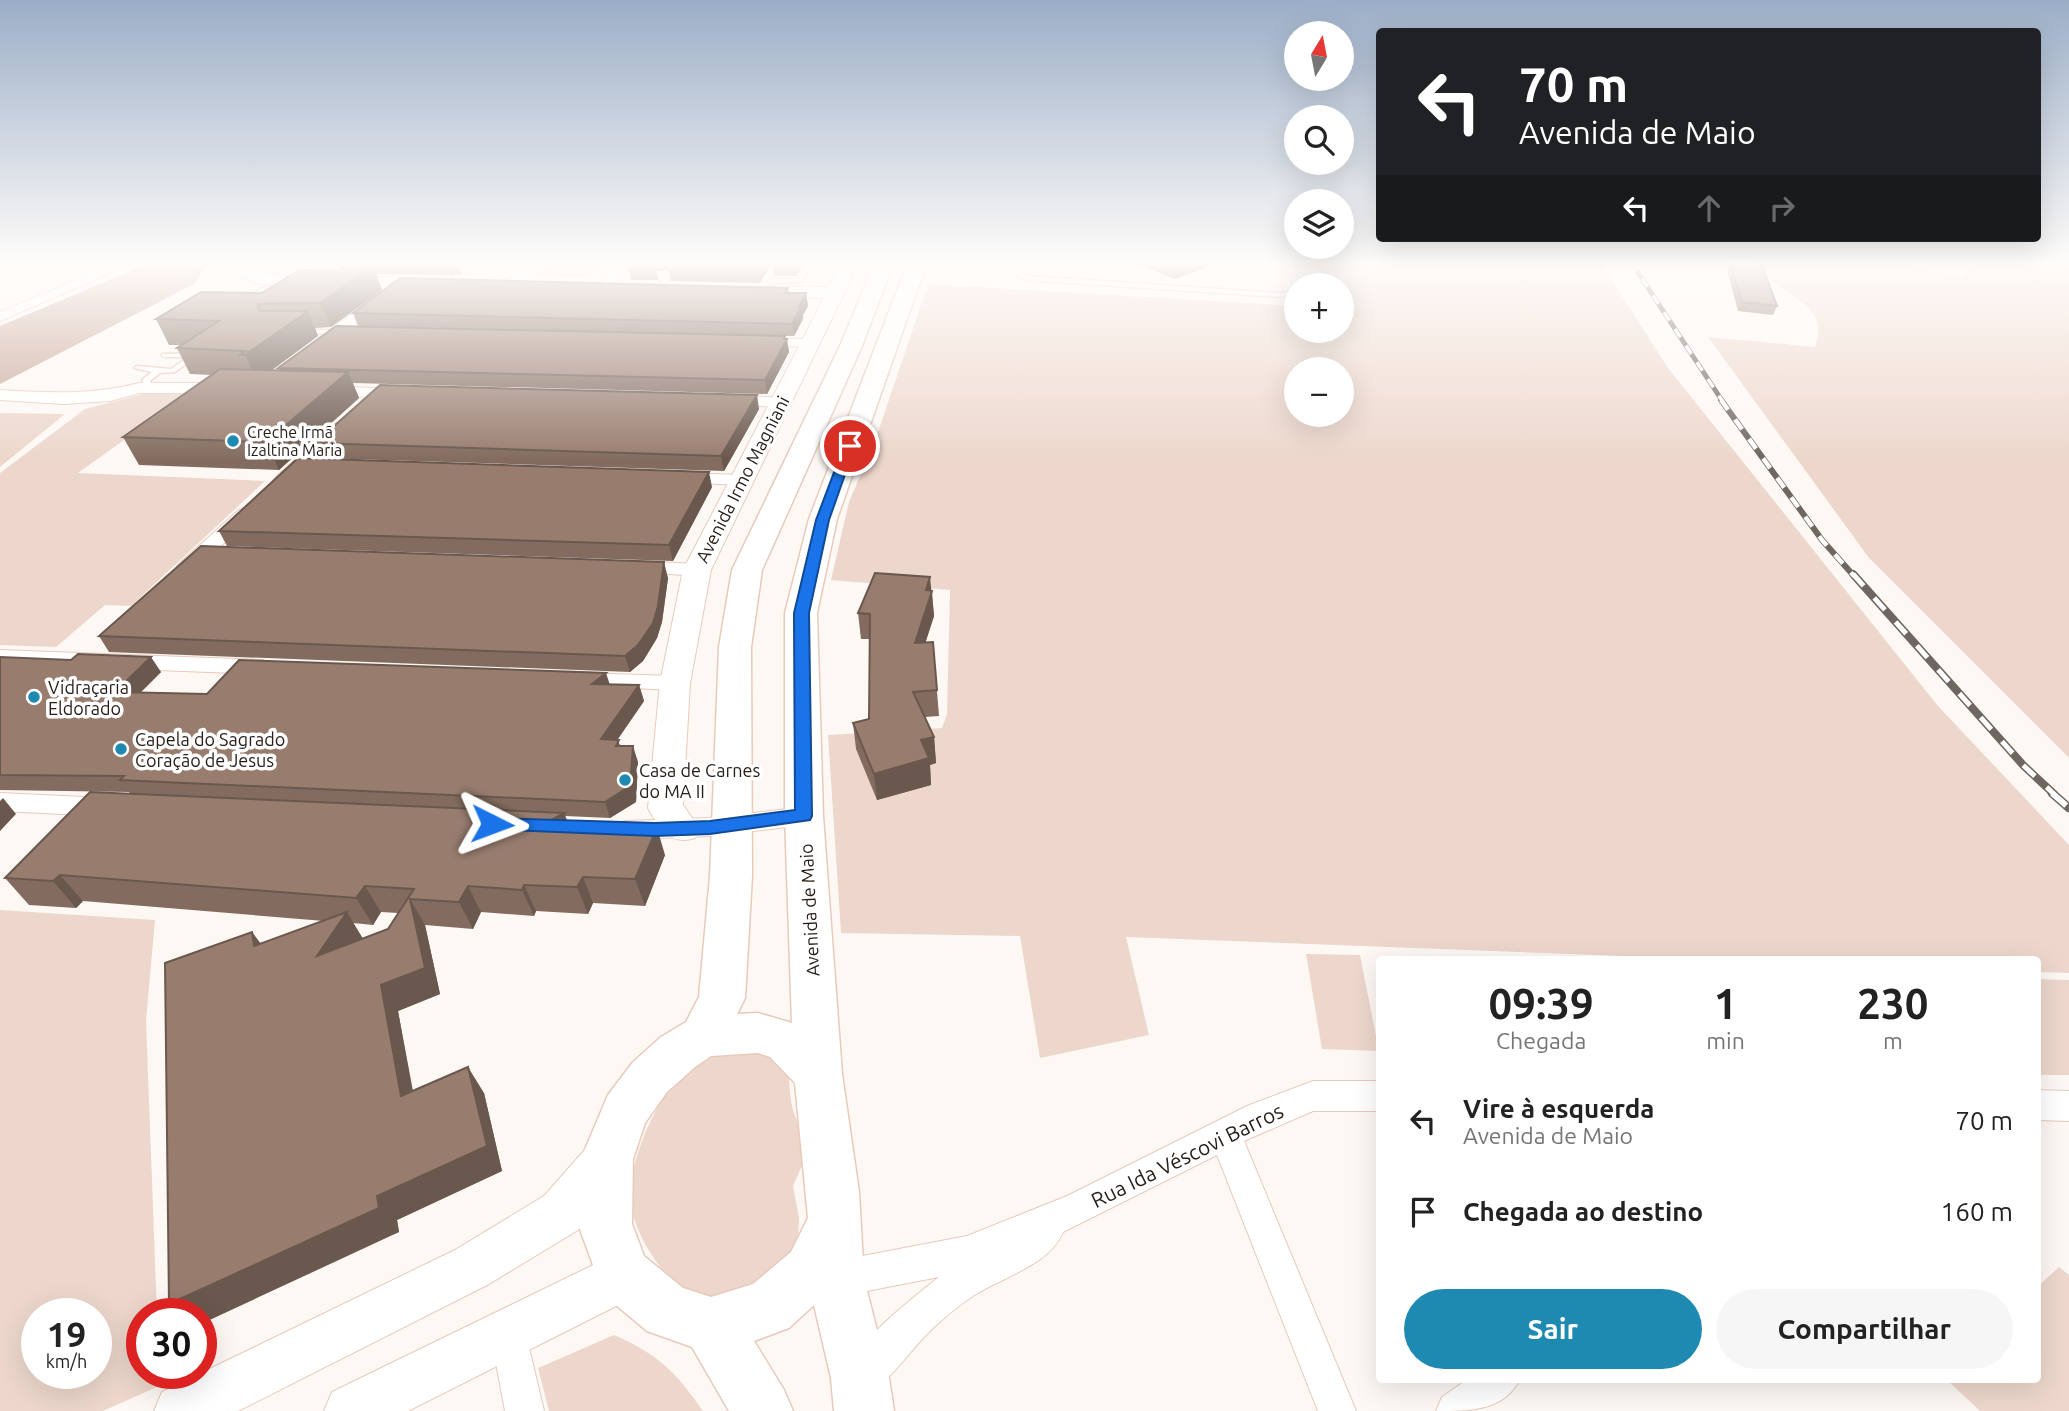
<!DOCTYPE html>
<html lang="pt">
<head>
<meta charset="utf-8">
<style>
  body { margin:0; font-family:Ubuntu,sans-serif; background:#f6f6f6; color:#222; height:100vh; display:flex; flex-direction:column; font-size:26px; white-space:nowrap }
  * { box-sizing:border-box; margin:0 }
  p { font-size:23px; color:#767676 }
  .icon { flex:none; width:38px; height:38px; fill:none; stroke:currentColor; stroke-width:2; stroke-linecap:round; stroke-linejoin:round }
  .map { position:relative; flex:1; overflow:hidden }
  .side { position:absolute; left:1376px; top:956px; width:665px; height:427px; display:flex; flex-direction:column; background:#fff; border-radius:7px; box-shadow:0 7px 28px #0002 }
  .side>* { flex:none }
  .hud { position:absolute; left:1376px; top:28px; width:665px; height:214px; border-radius:7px; box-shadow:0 7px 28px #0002; background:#202124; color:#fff; overflow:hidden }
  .needle { width:46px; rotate:10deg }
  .fabs { position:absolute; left:1284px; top:21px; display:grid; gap:14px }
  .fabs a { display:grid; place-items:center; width:70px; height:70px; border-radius:50%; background:#fff; box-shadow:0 7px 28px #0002; font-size:35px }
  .speed { position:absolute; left:21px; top:1298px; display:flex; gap:14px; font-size:35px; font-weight:700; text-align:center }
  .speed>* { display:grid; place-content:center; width:91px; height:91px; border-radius:50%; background:#fff; box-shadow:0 7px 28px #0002; line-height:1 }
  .speed small { font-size:18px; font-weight:400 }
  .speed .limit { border:10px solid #d22; background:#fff; color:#111 }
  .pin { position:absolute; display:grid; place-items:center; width:60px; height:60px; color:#fff; margin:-30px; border:4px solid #fff; border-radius:50%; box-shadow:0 2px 7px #0007 }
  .me { position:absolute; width:77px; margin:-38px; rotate:93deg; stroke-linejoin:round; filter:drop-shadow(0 0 5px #0008) }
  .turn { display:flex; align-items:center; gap:24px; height:147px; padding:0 28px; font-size:32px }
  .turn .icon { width:91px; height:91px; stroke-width:2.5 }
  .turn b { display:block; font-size:49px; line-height:60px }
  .lanes { display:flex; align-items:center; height:66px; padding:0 28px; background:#0003; justify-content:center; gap:35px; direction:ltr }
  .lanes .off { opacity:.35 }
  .eta { display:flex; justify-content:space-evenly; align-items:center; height:119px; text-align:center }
  .eta b { font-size:42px; font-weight:600; line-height:49px }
  .primary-button { display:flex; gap:14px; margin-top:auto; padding:14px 28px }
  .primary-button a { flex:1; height:80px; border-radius:42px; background:#1e8ab1; color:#fff; font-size:28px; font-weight:600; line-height:80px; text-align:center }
  .primary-button a+a { background:#f6f6f6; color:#222 }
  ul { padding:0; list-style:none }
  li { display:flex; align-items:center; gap:21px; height:91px; padding:0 28px }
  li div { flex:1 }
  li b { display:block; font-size:26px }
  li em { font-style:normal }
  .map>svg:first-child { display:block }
  .green { fill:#edd7cc; fill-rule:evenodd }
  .water { fill:#c7a696 }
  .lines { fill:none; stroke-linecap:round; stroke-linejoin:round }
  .lane-casing { stroke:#e8cabb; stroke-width:3 }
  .street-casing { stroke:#e8cabb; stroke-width:2 }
  .secondary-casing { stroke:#e8cabb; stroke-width:2 }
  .primary-casing { stroke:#e8cabb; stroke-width:3 }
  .lane { fill:#fff; fill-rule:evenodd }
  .street { fill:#fff; fill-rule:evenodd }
  .secondary { fill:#fff; fill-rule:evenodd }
  .primary { fill:#fff; fill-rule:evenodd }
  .rail-far3-casing { stroke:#6e6661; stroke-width:5 }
  .rail-far2-casing { stroke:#6e6661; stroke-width:6 }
  .rail-far1-casing { stroke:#6e6661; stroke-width:8 }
  .rail-casing { stroke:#6e6661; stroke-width:9 }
  .rail-far3 { stroke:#fff; stroke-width:3.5; stroke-dasharray:10; stroke-linecap:butt }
  .rail-far2 { stroke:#fff; stroke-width:4.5; stroke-dasharray:12; stroke-linecap:butt }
  .rail-far1 { stroke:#fff; stroke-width:5; stroke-dasharray:16; stroke-linecap:butt }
  .rail { stroke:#fff; stroke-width:6; stroke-dasharray:19; stroke-linecap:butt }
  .wall { fill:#836c5f; fill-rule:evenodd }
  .shaded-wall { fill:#6a584e }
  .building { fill:#987d6f; stroke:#6a584e; stroke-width:2 }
  .route { fill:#1a73e8; stroke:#114b97; stroke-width:2 }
  .poi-dot { fill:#1e8ab1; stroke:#fff; stroke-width:2.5 }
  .labels { text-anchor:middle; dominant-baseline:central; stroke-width:7; stroke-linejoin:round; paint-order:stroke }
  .far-poi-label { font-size:16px; fill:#271d17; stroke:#fff; text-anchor:start }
  .street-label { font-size:18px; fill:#271d17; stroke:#fff }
  .poi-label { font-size:18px; fill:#271d17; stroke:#fff; text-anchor:start }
  .near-street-label { font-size:21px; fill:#271d17; stroke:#fff }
</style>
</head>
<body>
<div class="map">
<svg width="2069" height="1411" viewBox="0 0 2069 1411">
  <rect width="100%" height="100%" fill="#fef8f5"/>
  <path class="green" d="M552 262H603L589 278 537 276Z
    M1314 262H1600L1668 368 1938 706 2069 845V973L2037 972V959H1703L1126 937 1149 1035 1040 1058 1020 936 841 933 828 735 942 728 947 714 950 590 831 580 849 502 875 441 928 284 1297 306V331H1342V285H1320ZM1297 369H1342V415H1297Z
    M1756 262H1896L1962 277 1976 262H2069V758L1869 558 1708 337 1815 347C1828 309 1798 302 1775 283 1768 276 1762 269 1756 262Z
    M151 392H184L185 396 78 473 265 481 131 606 105 605 56 647 0 645V473L85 409Z
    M0 413 65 414 0 467Z
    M0 910 155 920 146 1021 157 1314H142V1374H157V1387L103 1411H0ZM96 1314V1374H37V1314Z
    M1306 954 1360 955 1379 1051 1322 1049Z
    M2037 979 2069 980V1075H2037Z
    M748 1039 789 1067C789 1096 791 1122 812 1143L793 1186 799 1218 798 1247 790 1266 717 1303C706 1298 688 1294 678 1286 658 1269 634 1232 631 1204 626 1163 659 1092 689 1065 703 1053 731 1047 748 1039Z
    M2059 1267 2069 1275V1411H1980L1946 1379H2037V1287Z
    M614 1335C658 1354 676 1372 703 1411H549L538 1368Z"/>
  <path class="water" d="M150 263 204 267 196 283 0 384V326Z"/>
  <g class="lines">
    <defs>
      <path id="lane" d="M331 262H338L335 265H353L356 267 353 269 327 268V266Z
        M363 262H370L363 268H359V266Z
        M460 262H467L460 268H485L491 262H498L487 272H456L441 285H437V283Z
        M1014 262H1020L1021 274 1027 276 1281 293 1291 291 1293 286 1287 262H1293L1299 285H1297L1296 293 1281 297 1026 280 1015 275Z
        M808 264 811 266 802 282 771 283 768 281 771 279H798L805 266Z
        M682 271 685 273 682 277 670 278 660 290H656L655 289 666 275 678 274Z
        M282 286 284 287V289L265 291 247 302 242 301 262 288Z
        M305 330H337L340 332 337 334 303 333V331Z
        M195 353 197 354V356L175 372 160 373 150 381 153 387 149 389H146L142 380 152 372 134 368 137 366 171 369 188 357H164L162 356V354Z"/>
      <path id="street" d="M118 262H136L0 321V312Z
        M294 262H309L284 283H274V277Z
        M527 262H541L516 288H506V282Z
        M620 262H633L609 291H599V285Z
        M374 297 386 300 325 348H315V342Z
        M757 338 810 339 817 343 810 347 752 345 750 342Z
        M139 383H225L233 388 225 393H140L110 401 64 404 0 400V390C48 393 92 395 139 383Z
        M325 386 400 389 408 394 400 399 320 394V388Z
        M728 396 781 397 789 402 781 407 722 404V398Z
        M341 422 349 427 347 430 289 484H277L274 480 277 476 335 424Z
        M680 473 742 475 751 480 742 485 674 482 671 478 674 474Z
        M245 508 254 514 251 518 194 571H180L177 567 180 563 239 510Z
        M635 561 697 564 707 570 697 576 628 571 625 567Z
        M0 650 263 660 274 667 263 674 0 664Z
        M577 673 675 676 683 678 686 683 683 688 675 690 569 685 566 680 569 675Z
        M0 793 105 798 114 801 118 807 114 813 105 816 0 811Z
        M804 807 813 809 817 816 813 823 804 825 710 836 626 839 617 837 613 830 617 823 626 821 710 818Z
        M1313 1081H1379V1111H1313L1244 1141 1356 1411H1318L1217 1155 1063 1232C1050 1265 1002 1277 973 1296 958 1306 941 1320 928 1333 907 1354 889 1384 862 1395L848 1390 843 1376C858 1340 908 1302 939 1277L836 1297 823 1292 818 1279 823 1266 836 1261 967 1236 1067 1196 1247 1106Z
        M2037 1090 2069 1091V1121L2037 1120Z
        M509 1312 522 1318 544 1411H505L490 1331 496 1318Z
        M1468 1379H1520C1504 1411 1471 1411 1436 1411L1442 1397Z"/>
      <path id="secondary" d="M240 262H257L253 271 261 274 438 279 447 284 438 289 259 284 234 273Z
        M842 262H859L711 570 690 683 683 805 700 829 695 838C670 846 659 828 648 808L660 683 683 570 824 298 745 296 736 291 745 286 829 287Z
        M606 1138 622 1144 629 1160 622 1176 578 1230 489 1284 238 1411H154L162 1392 455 1250 544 1196 590 1144Z
        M624 1250 642 1257 649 1275 642 1293 408 1411H324L332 1392Z"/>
      <path id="primary" d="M875 262H894L862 346 762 570 751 647 752 876 745 998 737 1014 758 1013 792 1023 785 816V613L809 519 908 262H927L837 519 817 613 823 816 842 1074 859 1192 864 1279 889 1378 894 1411H834L831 1378 814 1305 789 1328 754 1341 784 1390 793 1411H729L692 1347 647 1331 604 1295 578 1224 581 1159 608 1095 633 1062 661 1037 686 1022 699 997 710 876 719 647 732 570 840 346ZM758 1053 770 1057 795 1083 808 1218 791 1252 753 1284 711 1297 683 1288 644 1256 632 1224 633 1159 645 1123 667 1092 695 1067 711 1056Z"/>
    </defs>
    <use href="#lane" class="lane-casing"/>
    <use href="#street" class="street-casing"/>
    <use href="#secondary" class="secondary-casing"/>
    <use href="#primary" class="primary-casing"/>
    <use href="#lane" class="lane"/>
    <use href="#street" class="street"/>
    <use href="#secondary" class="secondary"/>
    <use href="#primary" class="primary"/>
    <defs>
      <path id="rail-far3" d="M1631 262 1723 402"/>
      <path id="rail-far2" d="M1721 400 1822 540 1854 576"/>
      <path id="rail-far1" d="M1853 574 2023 765 2054 794"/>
      <path id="rail" d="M2052 793 2069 808"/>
    </defs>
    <use href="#rail-far3" class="rail-far3-casing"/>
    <use href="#rail-far2" class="rail-far2-casing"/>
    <use href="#rail-far1" class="rail-far1-casing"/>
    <use href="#rail" class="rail-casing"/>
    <use href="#rail-far3" class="rail-far3"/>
    <use href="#rail-far2" class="rail-far2"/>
    <use href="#rail-far1" class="rail-far1"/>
    <use href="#rail" class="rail"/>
  </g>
  <path class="wall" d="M370 262H477L473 265H459L462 275 376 274 382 290 331 327 315 328 318 336 272 370H279L278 368 786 339 789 352 767 394 353 383 359 398 279 470 139 465 123 437 212 375 190 374 177 348 182 345H169L156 319 262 293 336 271 371 266Z
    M627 262H810L804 264 796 276H774L772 263 760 283 671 281 669 271H656L659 280H631Z
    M1131 262H1220L1175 279Z
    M1730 262H1739L1777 306 1773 315 1738 311 1727 270Z
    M788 288 789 293H806L808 306 803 315V319L794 336 358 326 353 313Z
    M759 409 724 471 321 458 315 443Z
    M712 487 673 561 227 546 219 531Z
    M668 578 662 622 657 638 643 661 630 672 109 652 99 636Z
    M932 591 934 616 925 643 933 642 939 716 925 717 934 737 936 763 930 765 931 785 877 800 856 749 853 723 869 719 870 639H861L858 613Z
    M0 657 161 672 141 692 207 694 610 684 639 685 644 701 617 740 621 746 638 762 636 802 610 818 565 816 569 826 665 855 645 906 593 903 588 914 536 911 534 916 481 912 473 929 425 925 440 994 398 1011 413 1091 484 1093 502 1171 397 1220 399 1232 201 1314H182L169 1304 252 932 261 944 324 921 83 901 76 908 29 905 5 878 130 794 129 792 0 790ZM381 912 398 913 388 929 363 939 353 923 373 925Z"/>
  <path class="shaded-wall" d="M757 262H771L760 283Z
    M795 262H810L804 264 796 276Z
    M1176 262H1220L1175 279Z
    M373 266 382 290 331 327 320 303Z
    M806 293 808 306 803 315V319L794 336 792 324 799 307Z
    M308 311 318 336 257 381 245 355Z
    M785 336 786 341 787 339 789 352 767 394 765 380Z
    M348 372 359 398 279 470 266 442Z
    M757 395 759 409 724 471 721 456Z
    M709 472 712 487 673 561 669 545Z
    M664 562 668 578 662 622 657 638 643 661 630 672 625 656Z
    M930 577 934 616 917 669 915 643 926 590Z
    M151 657 161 672 126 707 115 692Z
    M606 673 611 688 592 684Z
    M639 685 644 701 607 755 601 739Z
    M934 737 936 763 930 765 931 785 877 800 874 774 921 740Z
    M633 746 638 762 636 802 610 818 605 802Z
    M3 798 16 814 0 831V801Z
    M564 813 575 839 542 825Z
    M657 828 665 855 645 906 635 879Z
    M60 875 83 901 76 908 53 881Z
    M583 877 593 903 588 914 577 887Z
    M524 885 536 911 534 916 522 890Z
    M365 886 381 912 373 925 356 898Z
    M468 886 481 912 473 929 459 902Z
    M410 899 425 925 440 994 398 1011 418 1122 401 1096 381 985Z
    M347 912 363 939 317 956Z
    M252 932 271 959 254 946Z
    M468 1067 484 1093 502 1171 397 1220 399 1232 201 1324V1314H182L169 1304 377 1196Z"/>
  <path class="building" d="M1730 262 1762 265 1777 306 1742 302Z
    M344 265 373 266 320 303 258 304 259 311H308L245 355H240L246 351 177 348 219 321 156 319 201 292 262 293 299 270 336 271Z
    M400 278 788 288 785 293H806L799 307H801L792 324 353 313Z
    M336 326 785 336 784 339H787L765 380 278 368Z
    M220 369 348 372 266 442 123 437Z
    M380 385 757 395 721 456 315 443Z
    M298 458 709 472 669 545 219 531Z
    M201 546 664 562 658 606 653 623 638 645 625 656 99 636Z
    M875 573 930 577 926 590 932 591 915 643 933 642 937 690 913 692 934 737 921 740 929 758 874 774 853 723 869 719 870 614 858 613Z
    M78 654 151 657 115 692 207 694 239 660 606 673 592 684 639 685 601 739 619 740 616 746H633L630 786 605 802 120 780 124 776 0 775V657L71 660Z
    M90 792 564 813 542 825 657 828 635 879 583 877 577 887 524 885 522 890 468 886 459 902 410 899 425 968 381 985 401 1096 468 1067 487 1146 377 1196 379 1208 169 1304 165 963 252 932 254 946 347 912 317 956 388 929 414 889 365 886 356 898 60 875 53 881 5 878Z"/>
  <linearGradient id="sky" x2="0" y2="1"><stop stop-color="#9baec7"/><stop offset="0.57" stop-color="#fffcfa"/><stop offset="1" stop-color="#fffcfa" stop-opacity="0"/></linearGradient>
  <rect width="2069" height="460" fill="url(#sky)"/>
  <path class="route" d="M850 442 855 446 829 520 809 613 812 816 810 820 710 834 655 836 485 829 483 824 485 820 492 818 655 823 710 821 795 810 794 613 816 520 844 446Z"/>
  <g class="poi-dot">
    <circle cx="233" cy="441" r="7"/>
    <circle cx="34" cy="697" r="7"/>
    <circle cx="121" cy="749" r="7"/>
    <circle cx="625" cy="780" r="7"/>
  </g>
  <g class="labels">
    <g class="far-poi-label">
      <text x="247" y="432">Creche Irmã<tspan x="247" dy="18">Izaltina Maria</tspan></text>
    </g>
    <g class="street-label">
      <text transform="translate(742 479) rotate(-63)">Avenida Irmo Magniani</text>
      <text transform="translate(809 910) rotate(-93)">Avenida de Maio</text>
    </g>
    <g class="poi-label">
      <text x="48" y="687">Vidraçaria<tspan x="48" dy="21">Eldorado</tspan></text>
      <text x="135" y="739">Capela do Sagrado<tspan x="135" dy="21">Coração de Jesus</tspan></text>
      <text x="639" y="770">Casa de Carnes<tspan x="639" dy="21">do MA II</tspan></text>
    </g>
    <g class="near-street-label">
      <text transform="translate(1187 1155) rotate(-26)">Rua Ida Véscovi Barros</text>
    </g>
  </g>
</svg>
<div class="fabs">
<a><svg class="needle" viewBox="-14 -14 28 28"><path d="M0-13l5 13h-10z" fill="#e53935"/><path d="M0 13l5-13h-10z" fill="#767676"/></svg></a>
<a><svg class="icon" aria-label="search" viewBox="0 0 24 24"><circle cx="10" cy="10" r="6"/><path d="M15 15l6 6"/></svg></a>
<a><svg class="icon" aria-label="layers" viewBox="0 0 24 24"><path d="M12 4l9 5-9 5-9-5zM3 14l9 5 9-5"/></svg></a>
<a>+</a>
<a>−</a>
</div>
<div class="speed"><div>19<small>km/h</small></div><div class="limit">30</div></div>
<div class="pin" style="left:850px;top:446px;background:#d93025"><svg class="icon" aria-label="arrive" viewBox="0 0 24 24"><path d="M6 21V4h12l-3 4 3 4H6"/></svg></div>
<svg class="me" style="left:492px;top:824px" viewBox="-20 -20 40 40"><path d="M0-17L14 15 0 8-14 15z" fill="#1a73e8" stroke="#fff" stroke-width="4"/></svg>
<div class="hud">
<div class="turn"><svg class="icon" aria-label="left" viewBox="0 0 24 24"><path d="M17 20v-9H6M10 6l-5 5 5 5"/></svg><div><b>70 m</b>Avenida de Maio</div></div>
<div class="lanes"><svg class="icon" aria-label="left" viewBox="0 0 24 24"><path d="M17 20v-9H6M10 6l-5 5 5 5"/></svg><svg class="icon off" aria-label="ahead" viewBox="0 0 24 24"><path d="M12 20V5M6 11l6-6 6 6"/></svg><svg class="icon off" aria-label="right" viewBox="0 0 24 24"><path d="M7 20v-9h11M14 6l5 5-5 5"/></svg></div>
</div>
<section class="side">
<div class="eta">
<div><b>09:39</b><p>Chegada</p></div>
<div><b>1</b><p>min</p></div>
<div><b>230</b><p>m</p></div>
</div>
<ul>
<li><svg class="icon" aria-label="left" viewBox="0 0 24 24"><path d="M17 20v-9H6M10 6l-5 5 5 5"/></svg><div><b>Vire à esquerda</b><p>Avenida de Maio</p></div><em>70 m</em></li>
<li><svg class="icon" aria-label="arrive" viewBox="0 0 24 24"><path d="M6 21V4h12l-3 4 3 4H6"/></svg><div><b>Chegada ao destino</b></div><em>160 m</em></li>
</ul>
<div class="primary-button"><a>Sair</a><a>Compartilhar</a></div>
</section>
</div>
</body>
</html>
